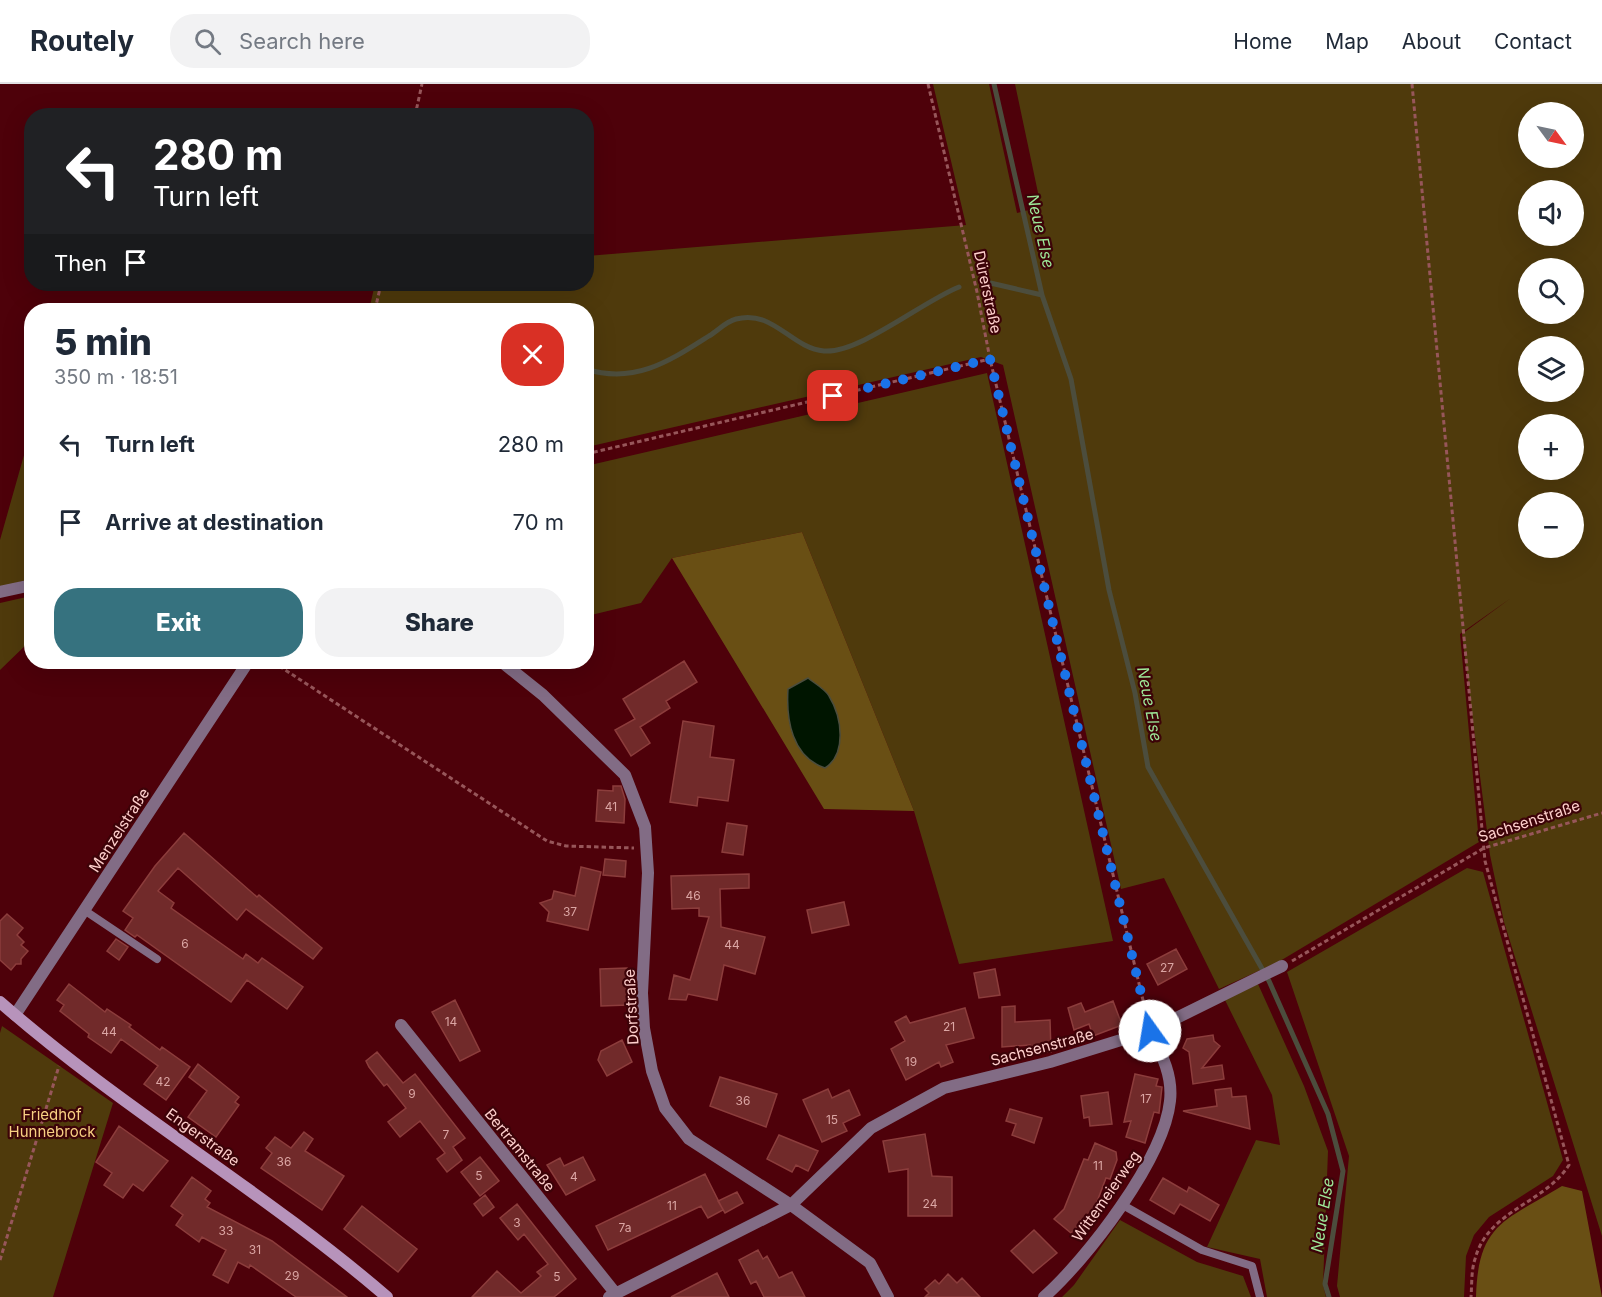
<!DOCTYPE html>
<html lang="en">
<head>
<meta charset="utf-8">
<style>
  body { margin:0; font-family:Inter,sans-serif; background:#f2f2f3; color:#1f2937; height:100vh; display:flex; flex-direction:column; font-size:22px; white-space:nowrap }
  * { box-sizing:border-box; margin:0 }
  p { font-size:20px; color:#747a83 }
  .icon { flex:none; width:33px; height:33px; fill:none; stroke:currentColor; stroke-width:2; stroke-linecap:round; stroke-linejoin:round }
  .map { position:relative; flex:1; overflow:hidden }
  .panel { position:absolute; left:24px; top:219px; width:570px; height:366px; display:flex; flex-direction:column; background:#fff; border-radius:24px; box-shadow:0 6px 24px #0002 }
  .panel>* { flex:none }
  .hud { position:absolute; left:24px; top:24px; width:570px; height:183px; border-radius:24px; box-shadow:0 6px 24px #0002; background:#202124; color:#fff; overflow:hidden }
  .needle { width:39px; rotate:123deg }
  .fabs { position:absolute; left:1518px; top:18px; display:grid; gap:12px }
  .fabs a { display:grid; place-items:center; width:66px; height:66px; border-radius:50%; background:#fff; box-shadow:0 6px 24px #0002; font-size:30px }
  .pin { position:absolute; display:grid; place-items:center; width:51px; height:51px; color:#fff; margin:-26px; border-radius:12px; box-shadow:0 3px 9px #0006 }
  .me { position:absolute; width:66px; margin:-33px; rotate:347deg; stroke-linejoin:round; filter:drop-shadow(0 0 4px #0008) }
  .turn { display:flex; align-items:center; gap:21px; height:126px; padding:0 30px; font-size:27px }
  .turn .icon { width:78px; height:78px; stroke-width:2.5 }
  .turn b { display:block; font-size:42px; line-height:51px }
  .then { display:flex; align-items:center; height:57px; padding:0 30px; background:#0003; gap:12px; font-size:22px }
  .round { display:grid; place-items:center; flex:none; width:63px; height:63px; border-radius:24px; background:#f2f2f3 }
  .headline { display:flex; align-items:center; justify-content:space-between; height:102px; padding:0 30px }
  h1 { font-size:36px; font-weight:800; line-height:45px }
  .button { display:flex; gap:12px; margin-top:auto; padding:12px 30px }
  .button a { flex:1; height:69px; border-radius:24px; background:#36727f; color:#fff; font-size:24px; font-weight:800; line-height:69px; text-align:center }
  .button a+a { background:#f2f2f3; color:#1f2937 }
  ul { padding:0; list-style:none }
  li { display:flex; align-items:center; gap:18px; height:78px; padding:0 30px }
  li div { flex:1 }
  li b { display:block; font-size:22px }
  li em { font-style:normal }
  header { display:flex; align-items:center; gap:36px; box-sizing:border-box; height:84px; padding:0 30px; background:#fff; border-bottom:2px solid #e0e1e3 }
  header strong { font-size:28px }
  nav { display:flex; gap:33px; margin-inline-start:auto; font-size:21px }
  .search { width:420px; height:54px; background:#f2f2f3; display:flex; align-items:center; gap:15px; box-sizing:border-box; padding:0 21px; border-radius:24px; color:#747a83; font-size:22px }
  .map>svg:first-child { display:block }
  .green { fill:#4f3a0c; fill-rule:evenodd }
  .forest { fill:#694f14 }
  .water { fill:#001500; stroke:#4c4d3d; stroke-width:1.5 }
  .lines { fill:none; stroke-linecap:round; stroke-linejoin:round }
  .stream { stroke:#4c4d3d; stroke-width:5 }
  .building { fill:#712a2a; stroke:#8c3d3c; stroke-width:1.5 }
  .path { stroke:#97565a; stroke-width:3; stroke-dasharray:4.5 3; stroke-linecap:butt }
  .lane { stroke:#826c85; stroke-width:8 }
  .street { stroke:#826c85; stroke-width:12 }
  .secondary { stroke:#b793bb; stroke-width:12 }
  .route { stroke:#1a73e8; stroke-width:10; stroke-dasharray:0 18 }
  .labels { text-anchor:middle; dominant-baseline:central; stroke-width:4.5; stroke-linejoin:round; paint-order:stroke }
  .number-label { font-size:12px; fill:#dba6a4 }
  .street-label { font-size:15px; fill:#fecfcc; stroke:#3c0308 }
  .park-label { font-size:15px; fill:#f8d083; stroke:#3c0308 }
  .water-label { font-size:16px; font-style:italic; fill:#9ee999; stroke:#3c0308 }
</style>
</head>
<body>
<header>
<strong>Routely</strong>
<div class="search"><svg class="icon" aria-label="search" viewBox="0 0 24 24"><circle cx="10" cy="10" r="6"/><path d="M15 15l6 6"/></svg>Search here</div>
<nav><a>Home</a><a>Map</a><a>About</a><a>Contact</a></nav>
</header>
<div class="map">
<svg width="1602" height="1213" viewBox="0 0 1602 1213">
  <rect width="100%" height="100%" fill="#4e010a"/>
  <path class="green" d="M933 0H989L1017 129 1041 123 1015 0H1602V1152L1504 838 1490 771 1462 550 1511 514 1460 550 1479 758 1280 877 1219 905 1164 794 1121 805 1003 281 981 273 587 363 586 226H369L375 200H586L587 172 966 141ZM1528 28H1574V74H1528ZM1528 106H1574V152H1528ZM1528 184H1574V230H1528ZM1528 262H1574V308H1528ZM1528 340H1574V386H1528ZM1528 418H1574V464H1528Z
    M987 289 1113 857 959 880 914 727 802 448 672 474 641 519 587 532 586 382Z
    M31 356V495L0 503V456L28 357Z
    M31 512V556L0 586V519Z
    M1467 784 1483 788 1563 1076 1553 1092 1489 1133 1474 1151 1466 1172 1464 1213H1340L1337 1202 1349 1072 1287 888Z
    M1258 900 1304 1002 1328 1067 1323 1201 1326 1213H1267L1260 1175 1207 1163 1256 1056 1280 1061 1272 1011 1225 916Z
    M2 942 113 1019 53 1213H0V949Z
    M1120 1136 1197 1178 1243 1192 1251 1213H1062L1074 1201Z"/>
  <path class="forest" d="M802 448 914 727 824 725 672 474Z
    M1562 1102 1582 1107 1602 1213H1476C1478 1139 1505 1137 1562 1102Z"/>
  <path class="water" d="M808 594C814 599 825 605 829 612 842 633 847 670 825 684 792 673 786 636 788 605Z"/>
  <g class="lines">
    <path class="stream" d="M994 0 1042 211 1071 295 1109 506 1135 609 1148 683 1269 897 1328 1030 1343 1087 1325 1200 1329 1213
      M986 198 1042 211
      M586 285C635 301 671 276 709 252 719 246 725 238 736 235 773 225 791 264 824 267 859 270 923 217 959 203"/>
  </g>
  <path class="building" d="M684 577 697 598 666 617 670 624 640 643 650 659 631 672 615 646 635 635 623 615Z
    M683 637 714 642 710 673 734 676 728 717 698 713 697 722 670 718Z
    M613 702H621L625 715 624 739 596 737 598 706 613 707Z
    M727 739 747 742 743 771 722 768Z
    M184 749 257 813 259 811 322 864 313 875 246 825 237 836 178 784 158 807 174 819 171 824 243 875 246 870 258 879 262 874 303 903 287 925 247 896 231 918 137 851 135 853 125 846 133 834 123 827 155 782Z
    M605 775 626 777 625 793 603 791Z
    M581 783 601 788 588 846 547 837 549 828 540 819 552 815 554 807 575 812Z
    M749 790V804L720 805 721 843 765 853 755 890 724 881 717 916 688 910 686 916 669 915 674 891 690 896 709 833 699 832V824L672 825 671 792Z
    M844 818 849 841 812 849 807 826Z
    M7 830 23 844 17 851 24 858 21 861 28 867 21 875V880H16L11 886 0 876V837Z
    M116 855 128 863 119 876 107 867Z
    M1176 865 1187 885 1158 901 1147 880Z
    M627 884 628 921 601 922 600 885Z
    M995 885 1000 911 979 914 974 889Z
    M69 900 105 928 107 925 131 941 129 943 160 966 162 963 190 983 166 1016 144 1000 158 982 121 955 111 969 88 953 89 950 60 927 64 921 57 916Z
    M455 916 480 967 460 977 432 928Z
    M1113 917 1122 941 1093 952 1089 940 1074 946 1068 924 1081 919 1085 928Z
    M1015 922V938L1050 936 1051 968 1030 969V961L1002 963V923Z
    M965 924 974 954 946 961 953 978 941 983 939 978 906 996 891 965 905 957 895 938 906 932 910 939Z
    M1213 951 1214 957 1220 962 1202 984 1222 981 1224 995 1193 1000 1189 968 1183 964 1187 955Z
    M622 956 632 978 607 992 598 976 601 967Z
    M377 968 403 999 415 990 465 1054 453 1063 462 1076 447 1088 437 1075 445 1069 420 1037 400 1053 388 1038 406 1024 387 1000 384 1002 369 983 366 977Z
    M198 980 239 1013 235 1018 239 1021 216 1053 188 1033 207 1007 189 993Z
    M1135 990 1158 995 1156 1002 1162 1003 1159 1029 1154 1028 1145 1059 1126 1053 1131 1037 1124 1038Z
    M720 993 777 1010 766 1043 710 1022Z
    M1231 1004 1232 1013 1246 1012 1250 1045 1183 1027 1217 1022 1215 1006Z
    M828 1005 832 1014 849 1006 860 1031 843 1039 847 1047 822 1058 803 1016Z
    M1108 1008 1112 1040 1090 1042 1089 1033 1084 1034 1081 1012Z
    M1010 1025 1042 1034 1034 1059 1012 1051 1016 1040 1006 1037Z
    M119 1042 168 1077 143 1107 133 1100 123 1114 104 1101 112 1089 96 1078Z
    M304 1048 313 1055 305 1067 344 1092 322 1126 261 1084 272 1069 266 1064 275 1053 291 1064Z
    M925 1050 932 1092 952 1093V1132H908V1085L889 1088 883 1057Z
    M779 1051 818 1067 808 1087 796 1081 792 1088 767 1075Z
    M1095 1059 1116 1068 1117 1076 1110 1095 1106 1094 1095 1123 1071 1149 1054 1135 1064 1125 1084 1075 1088 1076Z
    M480 1073 499 1097 480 1112 461 1088Z
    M583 1073 595 1096 566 1111 547 1081 560 1074 564 1082Z
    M705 1090 723 1126 708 1134 701 1122 608 1166 596 1142Z
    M192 1093 211 1107 205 1115 210 1119 207 1123 272 1157 347 1213H296L250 1181 249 1184 238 1178 228 1199 213 1191 226 1166 202 1153 199 1158 176 1141 183 1131 171 1122Z
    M1163 1094 1187 1108 1189 1103 1219 1121 1210 1137 1180 1120 1174 1130 1150 1116Z
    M737 1108 743 1119 725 1129 718 1117Z
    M485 1111 494 1123 483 1132 474 1120Z
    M517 1120 576 1195 554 1213H472L497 1187 521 1209 541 1192 537 1188 548 1180 524 1150 518 1156 500 1134Z
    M362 1122 417 1165 398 1188 344 1145Z
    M1034 1146 1057 1169 1033 1189 1011 1167Z
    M758 1166 763 1175 767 1172 779 1194 792 1188 805 1213H764L756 1197 751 1200 739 1176Z
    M717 1189 729 1213H671L696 1200Z
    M948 1190 957 1199 962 1194 980 1213H925L929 1209 925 1205 935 1196 939 1200Z"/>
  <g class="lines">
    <path class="path" d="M928 0 977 208 990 275 1147 933
      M1412 0 1485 777 1569 1081C1544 1120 1488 1126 1475 1175 1471 1187 1472 1201 1471 1213
      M415 32 422 0
      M375 226 381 200
      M586 370 990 275
      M273 578 547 757 566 762 634 764
      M1292 877 1484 764 1602 729
      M0 1176 59 982"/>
    <path class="lane" d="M84 826 157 875
      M1121 1120 1202 1166 1252 1182 1260 1213"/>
    <path class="street" d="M0 508 32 501
      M502 578 543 611 625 691 645 743 648 789 642 909 644 944 652 987 665 1024 689 1055 791 1121 870 1179 888 1213
      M15 931 248 578
      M401 941 616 1210
      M609 1213 791 1121 871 1044 944 1004 1050 978 1150 947 1282 882
      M1044 1213C1087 1175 1164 1075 1170 1017 1173 991 1161 969 1150 947"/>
    <path class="secondary" d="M0 918C122 1025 264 1107 387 1213"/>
  </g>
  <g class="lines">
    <path class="route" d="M833 312 990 275 1150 947"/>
  </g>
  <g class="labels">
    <g class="number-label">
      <text x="611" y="722">41</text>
      <text x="693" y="811">46</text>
      <text x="570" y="827">37</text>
      <text x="185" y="859">6</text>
      <text x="732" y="860">44</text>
      <text x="1167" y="883">27</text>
      <text x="451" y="937">14</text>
      <text x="949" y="942">21</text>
      <text x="109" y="947">44</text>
      <text x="911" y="977">19</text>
      <text x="163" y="997">42</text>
      <text x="412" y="1009">9</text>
      <text x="1146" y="1014">17</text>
      <text x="743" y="1016">36</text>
      <text x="832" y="1035">15</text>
      <text x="446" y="1050">7</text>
      <text x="284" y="1077">36</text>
      <text x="1098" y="1081">11</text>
      <text x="479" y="1091">5</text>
      <text x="574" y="1092">4</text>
      <text x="930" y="1119">24</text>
      <text x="672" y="1121">11</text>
      <text x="517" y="1138">3</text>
      <text x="625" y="1143">7a</text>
      <text x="226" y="1146">33</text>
      <text x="255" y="1165">31</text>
      <text x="292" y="1191">29</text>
      <text x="557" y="1192">5</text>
    </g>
    <g class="street-label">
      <text transform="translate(988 208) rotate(78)">Dürerstraße</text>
      <text transform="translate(1529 737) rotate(-18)">Sachsenstraße</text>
      <text transform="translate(119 746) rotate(-57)">Menzelstraße</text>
      <text transform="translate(631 923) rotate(-93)">Dorfstraße</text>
      <text transform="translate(1042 963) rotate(-15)">Sachsenstraße</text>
      <text transform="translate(203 1053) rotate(36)">Engerstraße</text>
      <text transform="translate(520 1066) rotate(51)">Bertramstraße</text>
      <text transform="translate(1106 1112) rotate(-55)">Wittemeierweg</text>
    </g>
    <g class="park-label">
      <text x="52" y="1030">Friedhof<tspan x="52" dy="17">Hunnebrock</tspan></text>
    </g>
    <g class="water-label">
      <text transform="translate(1041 147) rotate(77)">Neue Else</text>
      <text transform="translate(1150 620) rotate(79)">Neue Else</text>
      <text transform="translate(1322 1131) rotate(-81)">Neue Else</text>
    </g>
  </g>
</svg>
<div class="fabs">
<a><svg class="needle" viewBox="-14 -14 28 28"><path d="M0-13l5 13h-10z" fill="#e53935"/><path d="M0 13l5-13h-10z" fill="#747a83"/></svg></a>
<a><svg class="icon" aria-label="sound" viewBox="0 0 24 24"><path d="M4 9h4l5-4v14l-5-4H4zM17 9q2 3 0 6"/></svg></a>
<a><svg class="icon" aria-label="search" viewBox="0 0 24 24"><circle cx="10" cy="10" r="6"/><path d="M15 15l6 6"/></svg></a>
<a><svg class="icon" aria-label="layers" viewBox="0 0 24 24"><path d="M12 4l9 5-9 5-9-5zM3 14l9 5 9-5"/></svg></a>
<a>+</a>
<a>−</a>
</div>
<div class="pin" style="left:833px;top:312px;background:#d93025"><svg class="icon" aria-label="arrive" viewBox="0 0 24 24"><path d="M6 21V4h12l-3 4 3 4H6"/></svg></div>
<svg class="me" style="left:1150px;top:947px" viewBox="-20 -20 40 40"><circle r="19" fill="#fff"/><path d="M0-13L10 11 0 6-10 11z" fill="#1a73e8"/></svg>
<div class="hud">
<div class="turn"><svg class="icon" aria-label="left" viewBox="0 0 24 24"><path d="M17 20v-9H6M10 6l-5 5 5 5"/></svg><div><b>280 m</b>Turn left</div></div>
<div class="then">Then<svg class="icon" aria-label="arrive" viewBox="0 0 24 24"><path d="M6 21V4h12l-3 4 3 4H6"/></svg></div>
</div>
<section class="panel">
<div class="headline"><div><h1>5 min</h1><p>350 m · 18:51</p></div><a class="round" style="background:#d93025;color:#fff"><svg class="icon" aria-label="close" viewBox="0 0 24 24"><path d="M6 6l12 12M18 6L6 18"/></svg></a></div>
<ul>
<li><svg class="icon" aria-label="left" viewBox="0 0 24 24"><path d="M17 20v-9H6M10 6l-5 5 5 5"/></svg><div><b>Turn left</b></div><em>280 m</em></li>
<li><svg class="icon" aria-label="arrive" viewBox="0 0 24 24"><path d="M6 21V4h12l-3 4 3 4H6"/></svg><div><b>Arrive at destination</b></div><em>70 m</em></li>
</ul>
<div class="button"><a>Exit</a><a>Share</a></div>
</section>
</div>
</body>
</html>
